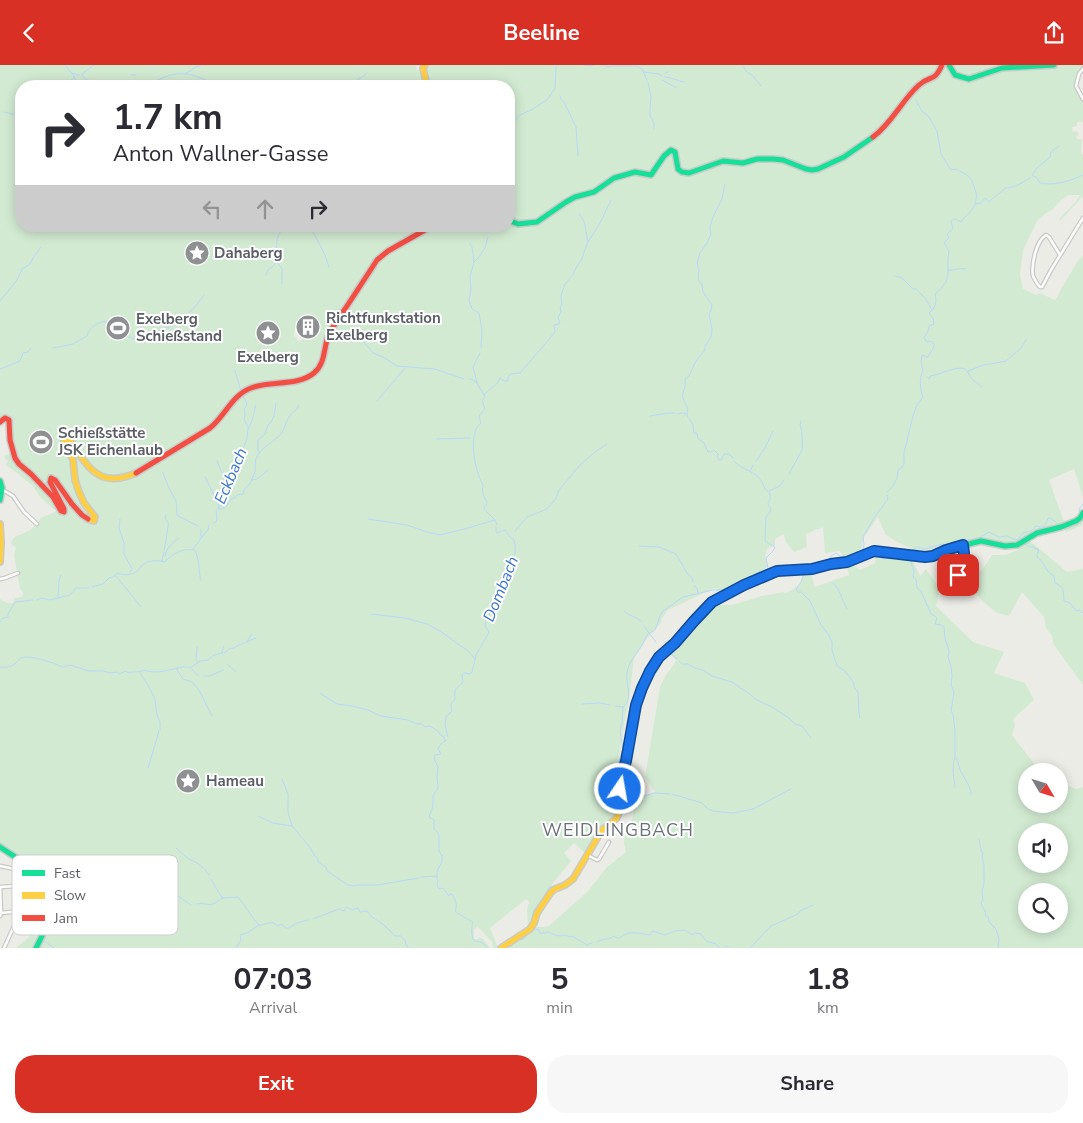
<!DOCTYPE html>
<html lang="en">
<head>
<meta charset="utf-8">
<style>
  body { margin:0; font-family:"Nunito Sans",sans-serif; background:#f7f7f7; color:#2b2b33; height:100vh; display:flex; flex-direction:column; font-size:19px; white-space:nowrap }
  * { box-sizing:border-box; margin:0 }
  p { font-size:16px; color:#7c7c81 }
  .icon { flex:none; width:28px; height:28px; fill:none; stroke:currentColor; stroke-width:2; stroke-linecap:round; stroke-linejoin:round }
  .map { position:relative; height:883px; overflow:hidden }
  .details { display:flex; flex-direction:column; background:#fff; flex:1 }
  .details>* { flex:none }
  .hud { position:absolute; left:15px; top:15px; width:500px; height:152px; border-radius:20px; box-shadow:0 2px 12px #0003; background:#fff; color:#2b2b33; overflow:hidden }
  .needle { width:32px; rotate:128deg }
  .tools { position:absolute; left:1018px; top:698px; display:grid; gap:10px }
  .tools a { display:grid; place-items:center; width:50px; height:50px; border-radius:50%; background:#fff; box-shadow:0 2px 12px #0003; font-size:25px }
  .pin { position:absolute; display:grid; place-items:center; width:42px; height:42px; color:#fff; margin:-21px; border-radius:10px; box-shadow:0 2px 8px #0006 }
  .me { position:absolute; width:55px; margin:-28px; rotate:12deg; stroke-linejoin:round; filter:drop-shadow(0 0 4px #0008) }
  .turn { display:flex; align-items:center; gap:18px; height:105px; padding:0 15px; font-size:22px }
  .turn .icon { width:65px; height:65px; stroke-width:2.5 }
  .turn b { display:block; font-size:35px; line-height:42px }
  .lanes { display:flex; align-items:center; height:48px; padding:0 15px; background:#0003; justify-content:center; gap:25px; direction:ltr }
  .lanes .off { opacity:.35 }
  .eta { display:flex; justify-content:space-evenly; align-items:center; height:85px; text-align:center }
  .eta b { font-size:30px; font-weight:700; line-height:35px }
  .primary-button { display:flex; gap:10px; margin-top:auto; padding:10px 15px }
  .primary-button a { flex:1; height:58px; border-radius:20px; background:#d93025; color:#fff; font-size:20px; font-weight:700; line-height:58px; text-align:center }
  .primary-button a+a { background:#f7f7f7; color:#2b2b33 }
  header { display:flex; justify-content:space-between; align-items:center; height:65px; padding:0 15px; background:#d93025; color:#fff; font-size:22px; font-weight:700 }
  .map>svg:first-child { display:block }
  .green { fill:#d2ead2; fill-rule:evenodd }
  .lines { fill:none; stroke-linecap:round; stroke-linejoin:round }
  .stream { stroke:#b9d8f8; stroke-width:1 }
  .street-casing { stroke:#c9cac8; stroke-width:5 }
  .fast-casing { stroke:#c9cbca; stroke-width:8 }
  .slow-casing { stroke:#c9cbca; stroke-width:8 }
  .jam-casing { stroke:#c9cbca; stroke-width:8 }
  .street { stroke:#fcfcfb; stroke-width:2.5 }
  .fast { stroke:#16e098; stroke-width:5 }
  .slow { stroke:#ffcf43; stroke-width:5 }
  .jam { stroke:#f24e42; stroke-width:5 }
  .route-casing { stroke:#114b97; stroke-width:12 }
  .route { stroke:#1a73e8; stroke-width:9 }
  .labels { text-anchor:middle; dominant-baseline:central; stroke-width:4; stroke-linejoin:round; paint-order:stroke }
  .poi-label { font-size:15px; font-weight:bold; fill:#5b5f65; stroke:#fff; text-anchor:start }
  .water-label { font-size:16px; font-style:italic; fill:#3a75ce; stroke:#fff }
  .quarter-label { font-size:18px; letter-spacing:1px; fill:#6c7177; stroke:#fff }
  .key { fill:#fff; stroke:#cecfd1; stroke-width:1 }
  .key-label { font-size:14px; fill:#5b5f65 }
</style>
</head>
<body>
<header><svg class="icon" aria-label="back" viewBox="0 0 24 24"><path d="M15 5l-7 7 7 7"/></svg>Beeline<svg class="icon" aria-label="share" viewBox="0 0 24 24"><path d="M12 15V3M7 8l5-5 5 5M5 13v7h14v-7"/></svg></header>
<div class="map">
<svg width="1083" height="883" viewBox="0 0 1083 883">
  <rect width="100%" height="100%" fill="#ecece6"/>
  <path class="green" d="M0 0H416L417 5 422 4 421 0H1083V2L1076 14 1075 23 1079 31 1083 37V57H1077V61L1072 62 1073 67 1077 66 1079 70 1076 71 1077 74H1082L1081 88 1083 90V131L1060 156 1059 154C1067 146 1075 139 1080 130H1069L1060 136 1052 145 1046 148 1037 156 1023 185 1020 210 1023 224 1036 230 1040 228 1055 235 1077 197 1083 190V432L1074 404 1049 415 1064 457 1072 456 1081 448 1083 449V460L1066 467 1062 461 1054 459 1047 464 1024 474 1034 479 1067 507 1083 504V620L1054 580 1052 571 1046 563 1044 552 1022 527 1009 551 997 548 983 537 966 515C980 509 984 503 992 490H1006L1019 484 1018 481 983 477 962 476 957 481 946 483 939 481 931 485H915L897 477 885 469 878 452 864 472 861 484 844 495 840 486 825 488 823 462 806 469 807 482 794 487 786 477 784 469 775 474V480L767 484 765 491 767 502 755 509 756 513 721 530 715 523 668 545 662 553 661 558 646 575 634 593 629 635 625 653 617 705 620 712 618 750 603 762 586 789 574 778 564 788 571 796 552 819V823C546 831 540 839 535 848 532 853 531 858 528 863L527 845 529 837 526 834 490 863 498 883H493L492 877 478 862 474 864V874H478L479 872 483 874 490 883H15C26 875 43 864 32 849L36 845 39 846 45 845C46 830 39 814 26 803 18 797 8 792 0 785V534L7 538H13L15 533 22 532V530L24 529 20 524 14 489 16 483 11 479C14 468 21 471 30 465 34 463 37 457 41 453 45 450 51 450 56 446L41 433 32 420 17 408 6 400 8 396 5 394 4 391 11 388 9 375V359L7 355H4L0 359ZM21 21H509V161H29L30 163 28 165V161H21ZM310 253 317 262 299 277 294 270V266Z
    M891 487 911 492 920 511 926 504 940 524 936 541 973 577 1004 587 994 608 1025 618 1034 635 1013 654 1015 661 1012 670 1040 706H1026V739H1059V717L1076 724 1083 722V883H511L510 878 533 862H542L549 861 588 826 607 802 626 787 624 779 625 763 630 762 636 737 641 735 642 731 655 727 645 712 660 622 666 610 674 599 676 595 668 586 669 582 706 540H732L762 531 784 527 785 528C795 525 804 517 803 507L810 506 815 522 849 510 846 499 850 498 860 505 876 498 873 488 880 491 887 492ZM1026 766H1059V799H1026ZM1026 826H1059V859H1026Z"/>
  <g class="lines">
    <path class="stream" d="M65 0 74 11 77 21
      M584 0 590 1 594 0
      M603 0 608 2 611 1H636L642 4 647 15
      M742 0 747 7 753 11 761 21
      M644 7 659 9 662 11
      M72 8 78 10H80
      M665 8 668 7
      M82 9 94 0
      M82 9 85 14 90 16
      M185 9 192 5 195 2 200 1 201 0
      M131 10H136
      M665 12C671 12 677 16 684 17
      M662 15 677 23
      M648 18 651 31 650 44V50L654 58V64
      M67 21 74 12
      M110 21H122
      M143 21C151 19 157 15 165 12 184 4 201 12 217 21
      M348 21C354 15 362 14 367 8
      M379 21 386 16
      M560 31 561 34 565 39 576 62 578 91
      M916 35 922 46 929 52 937 66 941 89 951 105 956 104 967 110 972 115 977 131 975 138
      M4 47 16 50 21 51
      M509 62 520 50 533 44 548 34 555 23 556 0
      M1033 109 1037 103 1050 92 1051 87 1059 81
      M1032 110 1037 113 1040 118C1055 121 1070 116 1083 110
      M725 119 722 134 713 152 710 162 711 169 707 178 700 188 697 198 699 205 698 211 699 216 702 220 703 227 712 240 711 246 709 249 712 264 711 272 705 281V285L696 296 689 311 685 314C687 327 677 327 688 343 685 353 690 353 693 360 694 363 693 365 694 368H697L698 374 704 378 708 387H711L714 385 718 389 717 392 719 395H721L724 389H729L733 393
      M579 149C587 157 585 167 588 176
      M310 161 325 190 329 202
      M470 179 472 182 474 197
      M277 197 282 204V219
      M948 205C955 206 959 202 966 204
      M266 210 268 205C285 194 273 187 278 172 279 169 282 165 283 161
      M895 211 902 213 913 224H916L925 233 932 245
      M0 236 17 215 22 204 30 199 33 193 41 182
      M358 270 373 288 383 292 397 301 435 304 464 314
      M128 272 133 274 141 273 176 259 195 242 204 230
      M53 283 73 279 87 271C89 261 100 256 110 256
      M481 283 482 266 479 248 472 244 469 235 471 225 470 212 474 197 479 192 485 183 488 172
      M480 288 473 302 477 318 484 330
      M0 304 20 296 23 288 28 287 31 283
      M235 305 241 326
      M968 306 983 300 996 298 1006 296 1021 283 1026 275
      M927 312 929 314 930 311C939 310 958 300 965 304 969 307 969 311 972 314 975 317 979 319 982 322
      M469 314H471L477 318
      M242 329 247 339 244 345 245 350 244 354 248 362
      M377 336 405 303
      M677 349 682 348 686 349
      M650 351 668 348H675
      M437 374 470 373
      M260 388 258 386V375L265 369 268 360C274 356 275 346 276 338
      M217 396 221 406 229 414
      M734 396C741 405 756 406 762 417 763 419 764 422 765 424 767 426 770 427 770 430 772 437 764 436 771 444L770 447 766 452C766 460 765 467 765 475 767 479 772 479 775 482L773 486 766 493 768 503
      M756 396 765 383 773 366
      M750 406 753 400
      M163 408 168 421 176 436 177 449 178 451 198 461
      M789 409 802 385C803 381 802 364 800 360L801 356
      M205 412 218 438 219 443
      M252 415 257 414 268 405
      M769 426 780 421 784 415
      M887 427C894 422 898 413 898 405L902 402 904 399V388L913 351 917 340 923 332C920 325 919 313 923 306L921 297 922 290 928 292C930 287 934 285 934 279L931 276 927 277 924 273 928 266 929 261 934 259 933 253 929 248C936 243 937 237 935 229 955 212 945 208 949 186L944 178 949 173 947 169 953 164 951 156 955 154 961 157C965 150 972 148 975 139L981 138 985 133 989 137C994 131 1000 129 1005 123 1014 123 1022 118 1030 113
      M484 441V444L495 455 497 460
      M486 441 487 437C483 431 482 428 483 420 475 407 467 368 481 358L479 351 485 344C484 339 480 336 485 332L484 330C490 322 496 323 500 313L504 316H508V312L510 309 520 308 539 286 555 267 554 260 559 259 560 257 558 253 561 246 560 242 562 239 561 230 565 219 573 210 576 203 582 194 584 187 588 177 600 158 611 135
      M219 444C228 445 226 438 232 434 234 433 236 432 237 430L243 429C245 421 247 423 251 417 252 414 253 412 254 409 257 404 254 399 256 394 259 384 270 379 278 372 285 366 285 358 289 352 292 347 296 347 299 340
      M1080 450 1079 444 1083 439
      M120 454 119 463 124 478V489L132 504 130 507
      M368 454 407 460 427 467 440 470 468 463 495 455
      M213 458 216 457 217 453 216 446 223 438V431L227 424 230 414 234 410V405L243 389V384L247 374 248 364 252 356 256 340
      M515 466 527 452 547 444 555 435 559 425 579 401 595 387 607 379
      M201 473V464
      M1024 478 1030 482H1034V483L1039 485 1037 490V492C1045 497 1045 507 1054 511L1055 518C1065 522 1063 526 1064 536L1070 538 1076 546 1080 545 1083 548
      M639 481 659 482 676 489 687 508 692 513 693 517
      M194 484C200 493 198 505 201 516
      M164 485C165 482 169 459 168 457 167 456 166 455 165 453L166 450
      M862 487 864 480 863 472 874 453 888 434 887 430
      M907 488 918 482 925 484 942 479 948 481 953 480 958 478 962 474 975 475 989 467 999 472 1007 471 1013 474 1017 475 1023 468 1031 466 1036 461C1044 464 1046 460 1048 453H1050L1056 457
      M874 489 877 492 885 494 891 491 898 493 902 491
      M165 491C167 482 172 478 179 473
      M908 491C912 497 911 500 914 505L913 512 916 514 917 523 921 526 931 549 935 551 937 553 935 559 941 560 944 562 945 573 949 586 948 592 951 601 952 611 951 620 954 627 951 646 953 649 955 666V693C951 701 954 713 955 722
      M162 496 164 487
      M827 499 831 491 836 488 844 494H847C854 490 860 487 868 485L871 487
      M801 503 814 499 821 500
      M804 509 801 517 796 524 798 527H801L810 536 821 560 829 570 832 577V585L837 601 845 606 854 618V622L858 627 859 648 860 653
      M116 511 141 542
      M833 518C840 523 842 536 847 544
      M694 521 697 523 698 529
      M92 522 103 519 109 513 113 512 118 508C124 511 134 510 138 505 142 501 139 502 144 499 149 495 159 495 164 497 173 490 180 483 192 485 198 479 202 470 208 465L209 460
      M58 533 59 515 61 510
      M37 535 41 533 50 535 70 530 76 523H89
      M624 546C629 552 637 551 642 557
      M371 549 405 553 427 559 440 566 468 586 475 594
      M0 557 3 553 8 552V549L15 537 33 535
      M644 561 656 577
      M247 576 252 569
      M197 582 196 595 198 598
      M222 587 224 581
      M671 589 677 594
      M679 596 682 599H688L695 603 703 605 712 611 732 617 751 630 755 634 772 642 789 653 795 659 802 661 811 673
      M227 599 236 607
      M0 602C5 603 10 602 15 599 17 597 18 595 21 593 28 589 55 598 62 602L70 600 89 606H103L110 608 117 607 120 609 125 606 129 608C134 606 139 608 144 605 151 608 162 607 169 605 177 604 183 600 190 603L200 596 208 595 214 590 226 587 229 584 234 583 239 580 256 573
      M177 603V605L183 614 192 617 199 625 212 651
      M192 604 198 611
      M140 608 148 620 155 634 157 650 160 657V665
      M204 611H210L223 605
      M320 628 337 639 352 641 368 645 381 651 408 655 417 659H422L425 662 430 661 439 667 440 670 444 672 445 676
      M582 639 600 638 610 640
      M615 641 623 642
      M448 672 445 660 446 652 452 646 451 639 455 634C454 621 456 625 463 617L462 610 464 608 470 609 472 607 476 590 489 567 485 561 486 555 499 533 500 522 505 515V503C515 495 517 487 514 475L510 472 505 465 497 468 496 467V462
      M956 693C959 697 958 700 960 704 963 713 971 720 971 730
      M148 703 159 666
      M282 714 288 729V747L292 761
      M672 729 702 738 708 744 713 746 733 748 753 744 791 724
      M623 730 641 732 654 728 670 729
      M617 746 618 709 617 702 623 684 620 666 622 658 623 642C634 633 625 619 627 608 628 597 637 589 642 580 644 577 645 572 648 569 650 567 652 567 655 565L660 551 663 546 683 532 713 525H722L747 516 758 507 768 504 784 502 789 503
      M258 751 273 758 292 761 309 781 315 791 318 794V797L326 802 327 806 348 820 355 821 358 820H377L419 813
      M979 774 981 785 983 788 982 792 984 800V819L982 825 983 836 981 837 982 841 986 848 985 850 988 852 989 857 996 864 999 874 998 883
      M176 783C180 786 184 791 189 794 198 798 203 801 209 810
      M0 785 22 800
      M583 793C590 781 595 765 607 758
      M421 812 437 811
      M437 813V806L442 797V791L439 786V772L438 768 434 764V755L429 752 433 741V731L438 723 437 712 438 702 434 694 435 690 441 689 438 684 440 680 446 675
      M211 814C215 820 218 828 223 833L238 832C246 841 251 852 259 860 267 860 271 854 278 861L282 859 283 861 286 863H289L297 858 308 855
      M437 814 438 816 437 820 439 824 443 823 449 831 450 829H452C455 835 458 839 455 846 459 850 468 854 473 857 471 863 471 871 474 876 480 876 485 878 487 883
      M161 820 166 822 168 825 173 827 188 838 191 840
      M197 839C204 837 208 841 213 839 216 838 220 834 223 833
      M50 844H54L82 852 87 855
      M67 847 73 845H88
      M68 848 70 853 84 865
      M313 854 339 844 344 846 345 844 347 842 352 845 358 843 360 847 367 846 371 851 384 860 395 871H401L405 875 406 880 409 883
      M531 859 534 845 546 830 549 822 560 820
      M530 866 536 864 539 865 540 868H545L548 867C555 870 558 872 565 870L570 872 572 871 587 880 592 878
      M43 875 54 883
      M516 875 524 874 528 867
      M597 877C603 873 607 876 614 871 620 876 621 870 629 868 636 867 643 869 650 870L653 866 665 870 675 866 685 865 692 870 695 868 701 869 706 876 716 879 720 883
      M511 879 512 883
      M236 883 241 875 240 870 247 868 259 860
      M723 883 726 881 729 883
      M750 883 771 861 798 849 800 846 813 840"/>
    <defs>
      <path id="street" d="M1083 4 1079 9 1076 21 1083 34
        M1060 190 1049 172 1046 170C1036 176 1031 200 1033 211 1035 215 1037 219 1040 222H1042L1051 205 1083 153
        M3 425 13 431 24 447 37 459
        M966 498 976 501
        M0 514 5 513 18 508
        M953 518 955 517 965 497 963 480
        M587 790 597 795 599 794 609 777
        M0 801 29 807 38 818
        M33 820 36 841
        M0 822 33 820 38 818
        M1 848 21 846
        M0 851 1 847 0 822
        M4 883 21 846 17 820"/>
      <path id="fast" d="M949 0 955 10 969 14 1002 3 1054 0
        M509 152 513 157 518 159 537 157 566 137 575 132 594 127 614 113 635 107 651 110 664 91 671 85 675 87 678 104 682 107 689 108 723 96 743 98 757 94H773L783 95 806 104 812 105 818 104 844 92 873 72
        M0 416 2 423 0 435
        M727 529 741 521 773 507 812 504 831 499 847 497 872 487 922 492 931 491 948 484 981 476 1005 481 1017 480 1037 468 1061 462 1076 456 1080 453 1083 448
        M0 782C9 788 18 793 26 800 53 824 53 853 36 883"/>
      <path id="slow" d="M425 0 423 3 427 21
        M88 454 94 456 95 452 84 438 79 427 75 415 73 395 64 376 65 373C72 375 74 381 78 387 93 412 108 420 136 408
        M0 459 1 478 0 497
        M501 883 530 864 534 858 537 848 551 827 555 824 565 820 573 814 602 765 617 753 620 744 621 717"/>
      <path id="jam" d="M873 72C892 58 902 35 919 20 930 10 934 18 942 0
        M0 357 5 353 9 355 10 375 15 393 19 399 31 409 53 432 61 446 64 447V444L50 417 51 413 55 415 72 439 82 450 88 454
        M136 408 210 363C225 351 232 330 251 323 270 315 297 322 314 308 326 298 323 283 329 269 332 262 339 254 343 247 355 229 366 212 377 195L388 186 432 161
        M621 717C621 708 625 699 627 690 632 659 637 617 659 592 666 584 675 578 681 571 695 554 708 539 727 529"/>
    </defs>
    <use href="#street" class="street-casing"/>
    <use href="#fast" class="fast-casing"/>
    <use href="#slow" class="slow-casing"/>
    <use href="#jam" class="jam-casing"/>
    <use href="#street" class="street"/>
    <use href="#fast" class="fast"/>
    <use href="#slow" class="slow"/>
    <use href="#jam" class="jam"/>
  </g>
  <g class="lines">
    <defs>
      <path id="route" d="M620 724 621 712 626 696 636 640 642 623 650 606 659 592 675 578 694 556 712 537 744 520 777 506 812 504 831 499 847 497 874 486 925 492 933 491 946 485 963 480 965 497 958 510"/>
    </defs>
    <use href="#route" class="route-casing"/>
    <use href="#route" class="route"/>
  </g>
  <defs>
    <symbol id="sight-disc" viewBox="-11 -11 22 22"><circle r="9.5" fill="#8e9092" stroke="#fff"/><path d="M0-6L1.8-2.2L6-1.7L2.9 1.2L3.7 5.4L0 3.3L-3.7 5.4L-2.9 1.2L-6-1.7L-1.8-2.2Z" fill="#fff"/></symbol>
    <symbol id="building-disc" viewBox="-11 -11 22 22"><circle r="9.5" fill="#8e9092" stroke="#fff"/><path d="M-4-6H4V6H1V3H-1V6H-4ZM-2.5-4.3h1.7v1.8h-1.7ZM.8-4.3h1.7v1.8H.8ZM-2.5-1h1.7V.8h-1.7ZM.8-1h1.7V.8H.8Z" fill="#fff"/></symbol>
    <symbol id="stadium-disc" viewBox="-11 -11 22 22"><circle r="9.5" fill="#8e9092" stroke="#fff"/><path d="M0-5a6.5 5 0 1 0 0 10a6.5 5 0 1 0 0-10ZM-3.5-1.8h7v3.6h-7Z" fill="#fff"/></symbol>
  </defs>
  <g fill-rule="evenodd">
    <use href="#sight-disc" x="183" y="174" width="28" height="28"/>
    <use href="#building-disc" x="294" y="248" width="28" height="28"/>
    <use href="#stadium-disc" x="104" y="249" width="28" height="28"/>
    <use href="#sight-disc" x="254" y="254" width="28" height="28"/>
    <use href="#stadium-disc" x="27" y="363" width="28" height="28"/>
    <use href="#sight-disc" x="174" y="702" width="28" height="28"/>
  </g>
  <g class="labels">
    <g class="poi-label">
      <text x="214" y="188">Dahaberg</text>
      <text x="326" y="253">Richtfunkstation<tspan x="326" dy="17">Exelberg</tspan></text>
      <text x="136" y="254">Exelberg<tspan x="136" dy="17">Schießstand</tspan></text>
      <text x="268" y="292" text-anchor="middle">Exelberg</text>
      <text x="58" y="368">Schießstätte<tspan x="58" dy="17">JSK Eichenlaub</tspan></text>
      <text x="206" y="716">Hameau</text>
    </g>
    <g class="water-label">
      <text transform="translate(231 411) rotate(-67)">Eckbach</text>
      <text transform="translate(501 524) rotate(-68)">Dombach</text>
    </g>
    <g class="quarter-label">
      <text x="618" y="765">WEIDLINGBACH</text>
    </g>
  </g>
  <rect x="12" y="790" width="166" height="80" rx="8" class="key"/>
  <rect x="22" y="805" width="23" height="6" fill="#16e098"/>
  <rect x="22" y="827" width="23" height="7" fill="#ffcf43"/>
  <rect x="22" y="850" width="23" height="6" fill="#f24e42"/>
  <g class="key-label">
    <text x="54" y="813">Fast</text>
    <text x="54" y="835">Slow</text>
    <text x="54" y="858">Jam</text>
  </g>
</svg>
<div class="tools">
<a><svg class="needle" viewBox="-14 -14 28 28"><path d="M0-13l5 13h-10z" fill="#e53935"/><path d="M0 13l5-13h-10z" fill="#7c7c81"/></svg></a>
<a><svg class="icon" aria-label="sound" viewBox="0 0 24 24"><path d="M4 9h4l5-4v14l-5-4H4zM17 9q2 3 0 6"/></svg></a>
<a><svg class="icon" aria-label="search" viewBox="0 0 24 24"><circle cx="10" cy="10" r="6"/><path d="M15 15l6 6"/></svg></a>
</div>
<div class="pin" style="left:958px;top:510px;background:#d93025"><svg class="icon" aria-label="arrive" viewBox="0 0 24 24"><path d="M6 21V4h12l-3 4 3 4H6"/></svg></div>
<svg class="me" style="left:620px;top:724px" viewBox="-20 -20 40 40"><circle r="17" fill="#1a73e8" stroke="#fff" stroke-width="3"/><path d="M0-11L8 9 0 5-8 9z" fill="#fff"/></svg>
<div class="hud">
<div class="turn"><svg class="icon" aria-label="right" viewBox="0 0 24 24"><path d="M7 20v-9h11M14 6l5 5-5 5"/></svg><div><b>1.7 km</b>Anton Wallner-Gasse</div></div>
<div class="lanes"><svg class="icon off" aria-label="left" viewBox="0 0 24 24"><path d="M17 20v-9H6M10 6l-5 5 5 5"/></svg><svg class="icon off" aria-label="ahead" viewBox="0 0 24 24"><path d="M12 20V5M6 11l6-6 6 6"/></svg><svg class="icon" aria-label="right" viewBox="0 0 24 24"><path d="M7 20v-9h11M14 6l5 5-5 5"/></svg></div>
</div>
</div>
<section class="details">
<div class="eta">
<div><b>07:03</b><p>Arrival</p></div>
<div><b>5</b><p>min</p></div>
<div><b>1.8</b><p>km</p></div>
</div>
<div class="primary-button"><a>Exit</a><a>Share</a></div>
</section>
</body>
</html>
